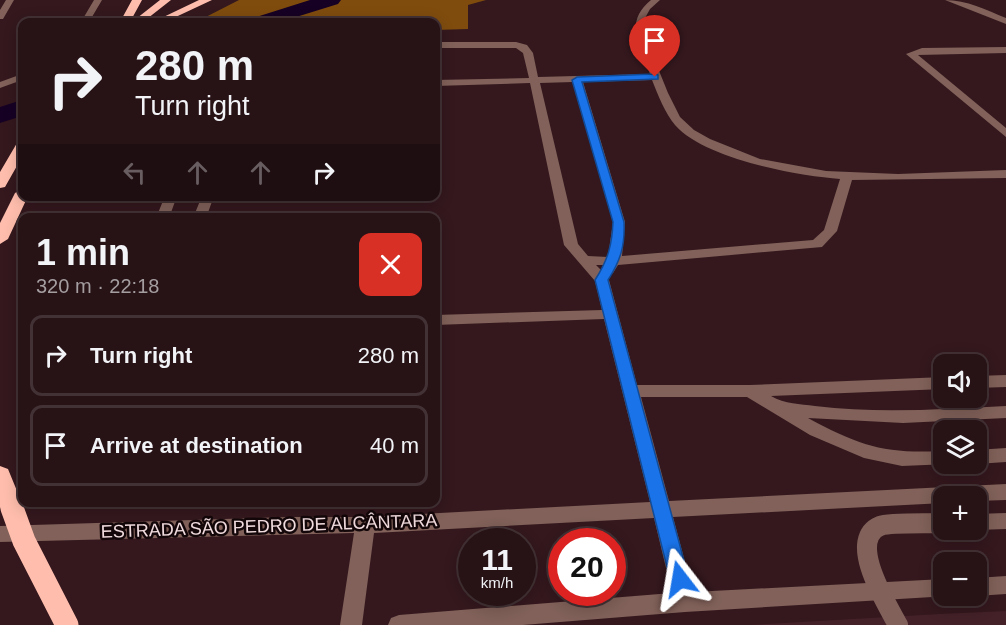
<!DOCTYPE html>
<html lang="en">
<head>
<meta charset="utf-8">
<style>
  body { margin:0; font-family:Helvetica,sans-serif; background:#2f1b1f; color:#f1f3f6; height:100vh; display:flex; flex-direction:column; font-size:22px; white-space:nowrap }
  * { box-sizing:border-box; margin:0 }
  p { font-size:20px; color:#a49ea1 }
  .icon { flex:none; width:33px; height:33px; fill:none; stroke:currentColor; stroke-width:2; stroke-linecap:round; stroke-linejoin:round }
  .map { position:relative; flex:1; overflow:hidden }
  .details { position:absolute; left:18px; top:213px; width:422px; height:294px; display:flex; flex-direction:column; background:#271216; border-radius:12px; box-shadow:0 3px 15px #0003,0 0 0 2px #433235 }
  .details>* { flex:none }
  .hud { position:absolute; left:18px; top:18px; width:422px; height:183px; border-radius:12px; box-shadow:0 3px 15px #0003,0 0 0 2px #433235; background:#271216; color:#f1f3f6; overflow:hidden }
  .tools { position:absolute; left:933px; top:354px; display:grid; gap:12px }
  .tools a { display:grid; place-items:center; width:54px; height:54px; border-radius:12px; background:#271216; box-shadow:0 3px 15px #0003,0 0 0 2px #433235; font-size:30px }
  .speed { position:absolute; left:458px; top:528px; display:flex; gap:12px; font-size:30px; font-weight:700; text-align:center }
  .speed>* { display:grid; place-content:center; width:78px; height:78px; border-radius:50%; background:#271216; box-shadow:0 3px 15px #0003,0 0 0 2px #433235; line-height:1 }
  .speed small { font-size:15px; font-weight:400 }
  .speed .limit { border:9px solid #d22; background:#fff; color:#111 }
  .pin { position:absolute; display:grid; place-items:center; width:51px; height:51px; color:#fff; margin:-62px -26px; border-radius:50% 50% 50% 0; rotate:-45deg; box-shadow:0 0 6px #0007 }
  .pin .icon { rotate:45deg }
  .me { position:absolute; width:66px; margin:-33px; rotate:346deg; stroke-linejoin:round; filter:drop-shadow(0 0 4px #0008) }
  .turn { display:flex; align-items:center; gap:21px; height:126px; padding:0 18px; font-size:27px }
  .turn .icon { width:78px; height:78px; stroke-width:2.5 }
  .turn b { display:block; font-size:42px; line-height:51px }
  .lanes { display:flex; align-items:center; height:57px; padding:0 18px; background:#0003; justify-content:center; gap:30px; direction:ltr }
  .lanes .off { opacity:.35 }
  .round { display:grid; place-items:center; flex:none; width:63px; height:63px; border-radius:12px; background:#2f1b1f }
  .head { display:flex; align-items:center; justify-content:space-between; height:102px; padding:0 18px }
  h1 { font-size:36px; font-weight:700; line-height:45px }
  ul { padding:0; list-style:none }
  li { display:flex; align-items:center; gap:18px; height:81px; margin:0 12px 9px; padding:0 6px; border:3px solid #433235; border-radius:12px }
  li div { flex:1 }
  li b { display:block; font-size:22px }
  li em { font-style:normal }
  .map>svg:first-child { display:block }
  .built { fill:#442128 }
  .forest { fill:#7f4c0e }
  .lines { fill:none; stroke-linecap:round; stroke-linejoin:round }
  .river { fill:#160024; fill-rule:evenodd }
  .minor { fill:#816159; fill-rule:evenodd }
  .highway { fill:#ffbead; fill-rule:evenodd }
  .minor-bridge { stroke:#816159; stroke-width:20 }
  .highway-bridge { stroke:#ffbead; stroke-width:23 }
  .route { fill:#1a73e8; stroke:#114b97; stroke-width:1.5 }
  .labels { text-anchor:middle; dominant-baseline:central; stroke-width:5; stroke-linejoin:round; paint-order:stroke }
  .near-street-label { font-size:18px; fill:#f0dbde; stroke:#14070a }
</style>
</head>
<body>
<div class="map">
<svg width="1006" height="625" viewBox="0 0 1006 625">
  <rect width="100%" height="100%" fill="#34181e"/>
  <path class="built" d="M1006 611V625H750L940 614Z"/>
  <path class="forest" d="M239 0H486L468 5V29L435 30V22H196Z"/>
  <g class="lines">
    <path class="river" d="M310 0H341L338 4 280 22H249L253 18Z
      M22 100V116L0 123V107Z"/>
    <path class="minor" d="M6 0H14L3 19H0V10Z
      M94 0H102L89 22H81Z
      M651 0H660L650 9 644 20 647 41 668 93 680 117 694 130 710 139 760 159 826 171 898 174 1006 170V178L852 180 837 231 822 247 618 265 613 273H604L609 280 637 385H750L944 377V389L771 396C785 404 800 404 815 406 879 414 943 409 1006 406V418L903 423 808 418C860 446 884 454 944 451V464H949L902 466 864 458 810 435 747 397H641L669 501 1006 484V500L976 501V496H944V503L673 517 693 592 944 579V596H949L685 612 523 625H388L391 618 399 615 672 593 654 518 374 533 362 625H340L354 533 0 542V526L290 517H365L650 502 604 319 435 325V315L602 310 595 281 564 245 530 83 435 86V80L529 78 523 53 516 48H435V42H516L527 45 533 53 538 77 650 74C640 46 623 23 651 0ZM652 80C658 95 665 113 675 125 705 159 797 176 840 179L824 230 813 240 622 256 625 222 583 82ZM573 82 613 222 608 257 588 256 578 244 540 83ZM596 265H604L602 271Z
      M945 0C967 0 986 10 1006 18V24Z
      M1006 47V53L918 55 1006 128V137L906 54 922 48Z
      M22 74V80L0 88V82Z
      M165 196H177L169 218H156Z
      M202 196H214L206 218H193Z
      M1006 375V387L976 388V376Z
      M1006 448V462L976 464H974H976V450Z
      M1006 513V529L976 530H974H976V514Z
      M1006 576V594L976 596H973H976V578Z"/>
    <path class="highway" d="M132 0H142L130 22H120Z
      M160 0H171L143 22H132Z
      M199 0H212L165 22H153Z
      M22 142V157L5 187 0 188V172L17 143Z
      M22 189V196H28L8 239 0 244V223L15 193Z
      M0 466 8 469 24 508 20 515 12 517 4 515 0 507Z"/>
    <path class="minor-bridge" d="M898 625C888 606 846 540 880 526 891 522 930 524 944 523"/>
    <path class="highway-bridge" d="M12 508 24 541 67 625"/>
  </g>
  <path class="route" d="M655 74 658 75V79L582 82 624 222C625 245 621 260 608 280L689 579 686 585 680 588 673 585 670 579 595 280C608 260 612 245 613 222L572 80 577 77Z"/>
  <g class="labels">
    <g class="near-street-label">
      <text transform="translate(269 526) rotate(-2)">ESTRADA SÃO PEDRO DE ALCÂNTARA</text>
    </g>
  </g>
</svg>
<div class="tools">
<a><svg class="icon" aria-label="sound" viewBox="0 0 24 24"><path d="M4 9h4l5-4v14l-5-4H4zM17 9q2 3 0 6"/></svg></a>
<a><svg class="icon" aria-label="layers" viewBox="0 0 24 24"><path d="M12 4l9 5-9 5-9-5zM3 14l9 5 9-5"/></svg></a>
<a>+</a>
<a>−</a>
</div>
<div class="speed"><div>11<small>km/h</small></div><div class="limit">20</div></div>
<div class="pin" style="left:655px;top:77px;background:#d93025"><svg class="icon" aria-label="arrive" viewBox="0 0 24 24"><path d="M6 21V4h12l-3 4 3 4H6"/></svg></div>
<svg class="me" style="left:680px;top:579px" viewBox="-20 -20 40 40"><path d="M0-17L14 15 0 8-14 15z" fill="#1a73e8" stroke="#fff" stroke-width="4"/></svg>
<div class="hud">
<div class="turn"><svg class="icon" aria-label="right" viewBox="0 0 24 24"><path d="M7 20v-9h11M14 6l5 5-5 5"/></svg><div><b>280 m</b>Turn right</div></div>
<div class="lanes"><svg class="icon off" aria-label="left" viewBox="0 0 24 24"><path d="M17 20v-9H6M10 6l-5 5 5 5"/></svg><svg class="icon off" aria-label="ahead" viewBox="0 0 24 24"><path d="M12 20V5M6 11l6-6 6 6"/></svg><svg class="icon off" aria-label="ahead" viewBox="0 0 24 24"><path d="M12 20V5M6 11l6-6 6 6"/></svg><svg class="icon" aria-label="right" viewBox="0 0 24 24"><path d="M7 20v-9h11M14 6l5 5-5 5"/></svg></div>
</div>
<section class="details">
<div class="head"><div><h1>1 min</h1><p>320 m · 22:18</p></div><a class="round" style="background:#d93025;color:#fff"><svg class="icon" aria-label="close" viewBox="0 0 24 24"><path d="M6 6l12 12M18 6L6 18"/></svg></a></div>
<ul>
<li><svg class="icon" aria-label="right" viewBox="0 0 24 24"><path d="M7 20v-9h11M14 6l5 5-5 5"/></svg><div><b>Turn right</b></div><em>280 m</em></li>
<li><svg class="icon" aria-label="arrive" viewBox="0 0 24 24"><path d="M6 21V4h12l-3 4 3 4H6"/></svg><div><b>Arrive at destination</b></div><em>40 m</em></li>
</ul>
</section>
</div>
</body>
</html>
